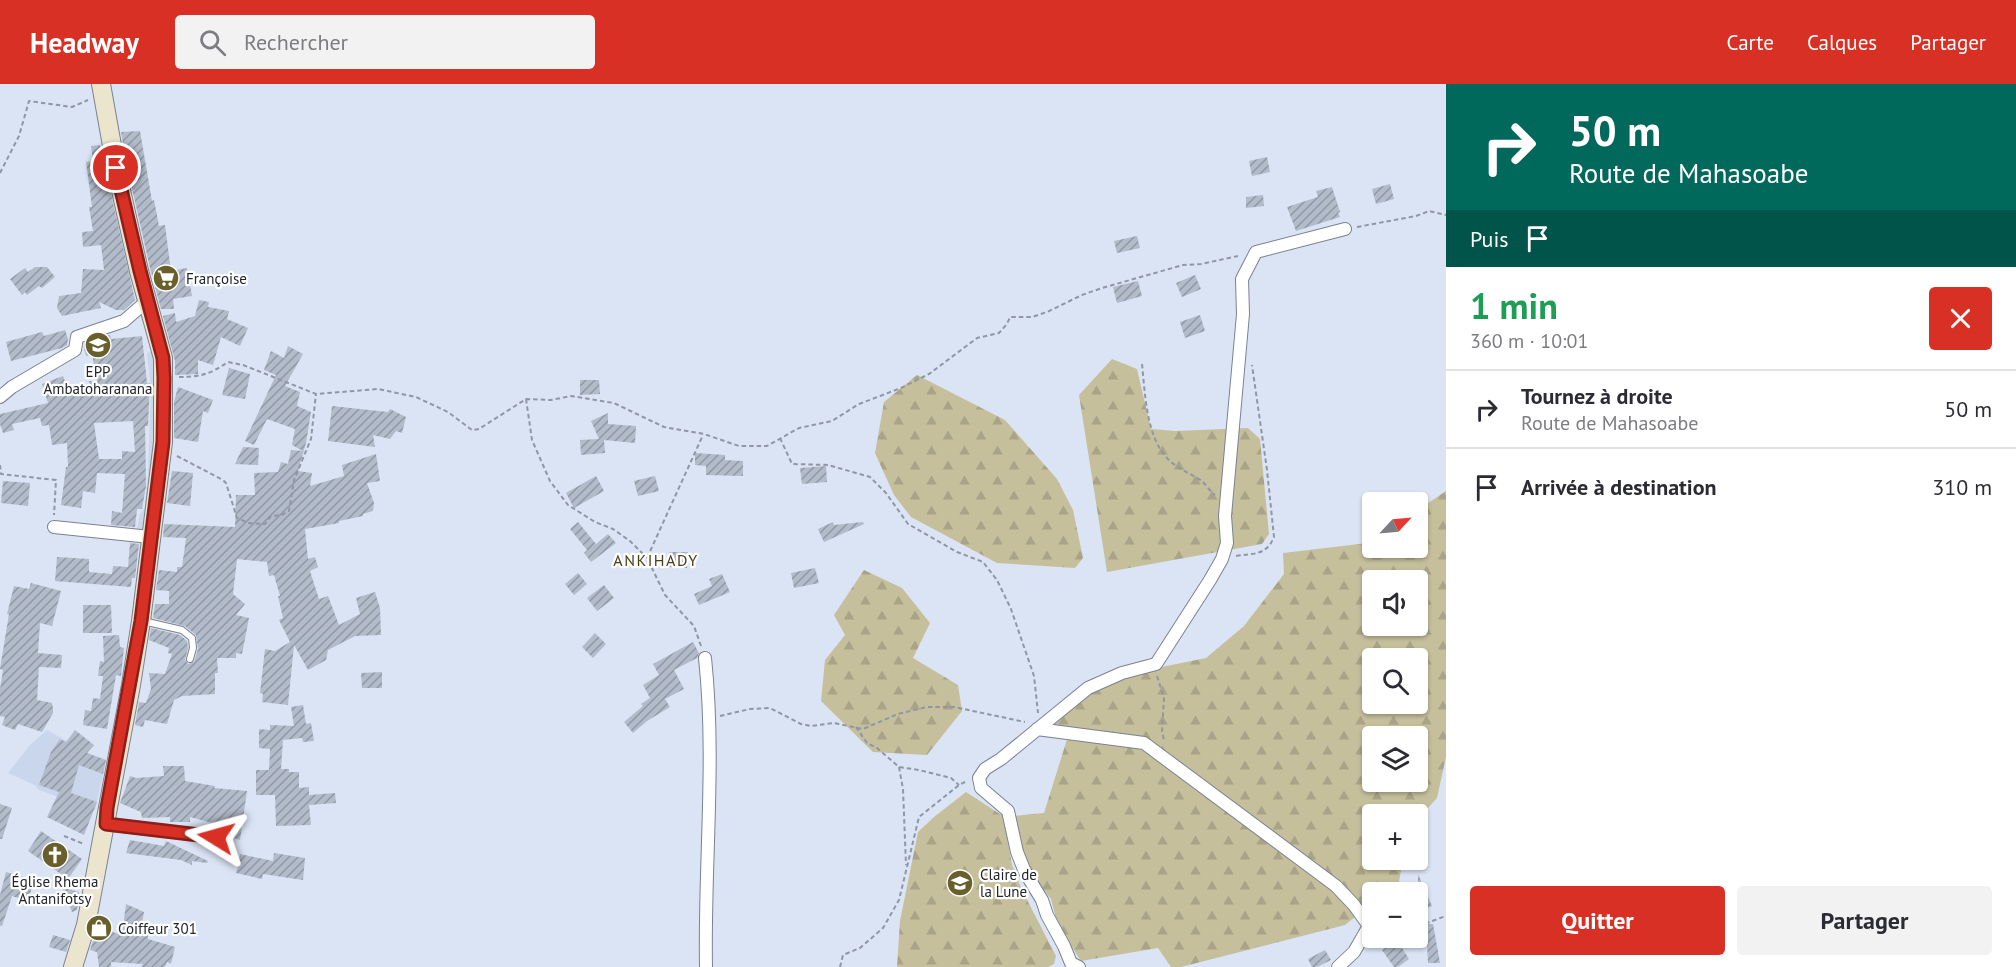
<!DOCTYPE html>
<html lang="fr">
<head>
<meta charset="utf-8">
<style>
  body { margin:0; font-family:"PT Sans",sans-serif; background:#f2f2f3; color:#2b2b33; height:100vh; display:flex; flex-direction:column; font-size:22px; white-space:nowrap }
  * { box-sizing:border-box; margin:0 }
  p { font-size:20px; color:#7c7c81 }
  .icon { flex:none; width:33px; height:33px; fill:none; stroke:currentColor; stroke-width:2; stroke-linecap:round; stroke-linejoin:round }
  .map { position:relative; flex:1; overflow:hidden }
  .side { display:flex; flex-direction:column; background:#fff; width:570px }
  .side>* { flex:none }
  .top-card { background:#00695c; color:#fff; overflow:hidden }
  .needle { width:39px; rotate:64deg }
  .tools { position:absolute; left:1362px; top:408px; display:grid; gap:12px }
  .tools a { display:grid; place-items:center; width:66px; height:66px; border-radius:6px; background:#fff; box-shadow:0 2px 4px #0004; font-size:30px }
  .pin { position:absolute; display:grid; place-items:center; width:51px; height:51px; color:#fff; margin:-26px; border:3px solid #fff; border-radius:50%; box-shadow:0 2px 6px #0007 }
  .me { position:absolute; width:66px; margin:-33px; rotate:278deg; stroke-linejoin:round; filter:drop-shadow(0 0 4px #0008) }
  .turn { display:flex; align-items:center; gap:21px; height:126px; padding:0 24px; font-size:27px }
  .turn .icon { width:78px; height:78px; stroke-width:2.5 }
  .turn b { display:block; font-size:42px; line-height:51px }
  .then { display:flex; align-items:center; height:57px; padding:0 24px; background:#0003; gap:12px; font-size:22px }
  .round { display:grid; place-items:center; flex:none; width:63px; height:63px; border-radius:6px; background:#f2f2f3 }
  .head { display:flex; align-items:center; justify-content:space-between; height:102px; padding:0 24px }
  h1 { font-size:36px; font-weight:700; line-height:45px; color:#1e9e55 }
  .button { display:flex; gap:12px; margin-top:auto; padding:12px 24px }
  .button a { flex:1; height:69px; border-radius:6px; background:#d93025; color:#fff; font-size:24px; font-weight:700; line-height:69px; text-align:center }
  .button a+a { background:#f2f2f3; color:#2b2b33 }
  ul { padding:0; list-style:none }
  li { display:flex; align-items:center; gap:18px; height:78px; padding:0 24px; border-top:2px solid #e1e1e2 }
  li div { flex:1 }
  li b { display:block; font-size:22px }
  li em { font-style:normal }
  header { display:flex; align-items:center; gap:36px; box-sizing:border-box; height:84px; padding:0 30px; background:#d93025; color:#fff }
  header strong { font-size:28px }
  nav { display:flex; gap:33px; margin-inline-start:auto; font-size:21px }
  .search { width:420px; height:54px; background:#f2f2f3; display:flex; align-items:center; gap:15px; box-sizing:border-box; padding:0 21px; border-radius:6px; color:#7c7c81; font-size:22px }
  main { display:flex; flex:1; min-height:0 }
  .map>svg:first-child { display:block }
  .built { fill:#cad6ec }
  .forest { fill:url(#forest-firs); fill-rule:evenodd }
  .building { fill:url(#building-hatch); fill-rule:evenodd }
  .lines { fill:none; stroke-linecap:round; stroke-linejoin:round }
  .lane-casing { stroke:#7a8291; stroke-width:8 }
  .street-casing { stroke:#7a8291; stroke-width:14 }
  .secondary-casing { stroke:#7a8291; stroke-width:20 }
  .path { stroke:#9096a3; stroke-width:2; stroke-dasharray:4.5 3; stroke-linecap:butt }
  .lane { stroke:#fff; stroke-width:6 }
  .street { stroke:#fff; stroke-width:12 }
  .secondary { stroke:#eae5cc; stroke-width:18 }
  .route-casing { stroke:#8d1f18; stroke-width:15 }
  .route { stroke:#d93025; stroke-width:10 }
  .labels { text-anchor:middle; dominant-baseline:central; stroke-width:4.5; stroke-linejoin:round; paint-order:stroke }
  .poi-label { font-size:15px; fill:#21242a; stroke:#fff; text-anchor:start }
  .neighbourhood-label { font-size:16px; letter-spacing:1.5px; fill:#463f15; stroke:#fff }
</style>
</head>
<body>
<header>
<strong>Headway</strong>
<div class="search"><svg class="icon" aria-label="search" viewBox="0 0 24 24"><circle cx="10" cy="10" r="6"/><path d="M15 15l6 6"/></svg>Rechercher</div>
<nav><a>Carte</a><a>Calques</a><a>Partager</a></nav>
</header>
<main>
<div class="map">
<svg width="1446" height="883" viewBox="0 0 1446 883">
  <defs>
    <pattern id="forest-firs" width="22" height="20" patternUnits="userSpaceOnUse" patternTransform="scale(1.5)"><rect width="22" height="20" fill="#c5bf9c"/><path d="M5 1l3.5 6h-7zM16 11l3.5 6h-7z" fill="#a9a487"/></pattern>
    <pattern id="building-hatch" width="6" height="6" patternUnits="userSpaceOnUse" patternTransform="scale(1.5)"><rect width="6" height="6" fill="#b2bbca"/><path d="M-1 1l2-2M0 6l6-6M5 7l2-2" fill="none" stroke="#9098a4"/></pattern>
  </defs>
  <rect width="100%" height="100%" fill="#dbe4f5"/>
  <path class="built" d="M159 265 162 274 148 451 136 449 140 430 145 423 148 389 151 305 147 269Z
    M47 646 92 671 106 676 95 726 39 706 35 701 8 689 30 661Z"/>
  <path class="forest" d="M1112 275 1137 285 1151 345 1175 347 1248 344 1260 355 1269 450 1262 460 1107 488 1079 311Z
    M917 291 1005 336 1057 395 1073 426 1083 474 1075 484 997 479 911 433 894 411 875 369 884 318Z
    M1446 407V673L1437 714 1418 735V730H1372V776H1403L1397 808H1372V827L1366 824 1345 841 1181 883H1171L1158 864 1081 877 1058 842 1051 815 1032 790 1027 781 1014 732 1044 729 1069 649 1042 642 1103 600 1142 587 1206 574 1244 542 1284 490 1283 469 1368 459 1372 456V464H1418V426ZM1372 496H1418V542H1372ZM1372 574H1418V620H1372ZM1372 652H1418V698H1372Z
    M864 486 902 504 930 539 913 574 958 601 962 627 927 671 873 668 821 617 825 576 845 551 834 531Z
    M966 708 1003 732 1012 781 1022 806 1056 872 1054 880 1048 883H897L900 837 918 748 934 733Z"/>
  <path class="building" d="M140 47 152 117 154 116 159 142 165 141 171 187 187 184 192 212 173 215 174 225H161L150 184 127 82 121 48Z
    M100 61 135 216 124 226H116L99 218 101 224 62 232 57 224 59 212 81 209 83 185 104 186 101 161 83 163 82 148 93 147 89 123H92L86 78 93 77 91 62Z
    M1267 73 1270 88 1252 92 1249 77Z
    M1390 100 1394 115 1376 120 1372 105Z
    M1332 103 1340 128 1338 129 1340 133 1296 147 1287 123 1318 113 1316 107Z
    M1263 111 1264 122 1246 124V113Z
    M1137 152 1140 164 1117 169 1114 157Z
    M35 183H47L55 193 42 204 39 202 27 211 25 208 22 211 10 195 25 184 28 188Z
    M1195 191 1201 205 1182 213 1176 199Z
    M1138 197 1142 212 1117 219 1113 203Z
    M199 216 209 218 208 223 229 227 227 235 248 244 240 262 221 253 213 281 198 276V290L175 291V277L163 232 175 229 176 238 195 232Z
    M1200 231 1205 247 1185 254 1180 238Z
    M65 246 68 255 67 261 62 264 11 277 6 258 42 248 44 252Z
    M110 251 111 255 142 252 147 299H150L148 342H145L146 402 142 425H137L135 443 111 441 112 427 122 429 125 390 97 389 95 409 83 407 81 424 61 421 66 383H68L67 359 52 361 49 341 42 342 40 334 12 340 14 346 3 349 0 340V330L48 319 42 300 63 292 68 305 90 302 89 297H97L92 270 86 272 84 264V259ZM133 337 135 368 122 367V375H99L94 339Z
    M288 262 303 270 285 302 300 308 297 322 311 328 306 359 298 387 312 389 310 402 344 392 342 381 376 370 380 397 367 399 374 419 373 427 363 430V432L339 437V439L305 445 308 475 315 473 318 483 310 487 319 515 328 512 339 541 360 530 356 514 375 508 380 524 381 551 355 552 328 566 326 576 308 586 294 561 288 621 262 618 263 610 260 609 265 565 275 567 290 558 279 536 283 534 278 512H280L274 491 269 492 267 478 237 475 233 510 245 520 236 531 249 534 242 570 236 569V574H217L218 589H215V610L182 612 174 616 167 640 145 636 143 643 135 641 139 618 146 619 151 605 149 589 165 590 172 570 168 569 169 564 149 556 151 544 180 551 187 557 188 564 185 576 188 580 194 578 198 565 196 551 185 542 153 534 155 520H169V507L156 506 159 486 177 488V483H182L186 454 163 453 164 440 235 443 236 411H255L254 389 278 388 281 378 288 380 291 366 303 367 292 361 295 345 267 335 254 361 245 357 276 291 264 286 271 267 284 274Z
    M229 284 250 290 245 315 222 311Z
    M580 296H599L600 310 580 311Z
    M178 303 213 316 208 329 203 327 198 358 174 354V318Z
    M332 322 388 328 390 325 406 333 402 349 396 347 390 355 373 351 375 363 328 357Z
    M608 329V340L636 342 635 359 604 356 605 369 581 371 580 356 599 355 591 337Z
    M243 363 259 364 258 381 235 380Z
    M695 369 725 371V376L743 377V392L706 391V382L695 381Z
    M826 382 827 398 802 400 800 384Z
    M172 387 193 389 190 422 167 419Z
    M596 392 604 407 574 424 566 409Z
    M655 392 659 407 638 412 634 397Z
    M3 397 30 399 28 422 1 419Z
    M578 438 596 460 608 450 616 459 591 478 584 469 587 466 570 445Z
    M833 438 834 441 863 438 864 440 824 458 818 445Z
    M130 459 139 460 135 494H132L131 503 55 497 57 473 89 475V488L112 490 113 482 128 483Z
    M669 468H688L687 484 668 483Z
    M815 484 819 499 794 504 791 489Z
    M578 489 587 500 574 511 565 500Z
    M722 490 730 508 699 521 694 510 712 502 709 495Z
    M31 499 61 507 52 542 40 539 38 569 62 571 61 584 39 583 37 616 52 619 53 625V629L42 648 18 640 15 646 2 641 5 633 0 632V605L3 586 0 585 9 530H7L14 502 29 505Z
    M604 501 614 514 597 527 587 514Z
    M83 521H111L112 549H83Z
    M595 549 606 560 593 574 582 563Z
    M119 551 120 563 124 564 121 592 116 591 107 645 83 641 85 626 91 627 93 614 100 615 103 592H98L100 577 104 578 103 552Z
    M693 558 699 569 697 574 674 586 684 605 665 615 670 623 647 637 633 649 624 638 643 622 641 620 650 614 643 601 659 591 653 580Z
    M382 588V604H362L361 589Z
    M303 621 306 640 311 639 314 657 303 658 302 654 283 656 281 685H289V688H299V704L309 703V711L335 709 336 719 309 721 311 741 276 742 275 711H256V686H269L270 665 259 664V645L270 646V641L294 642 291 623Z
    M75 646 94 661 87 669 106 676 103 690 79 681 71 709 97 718 84 751 47 733 59 708 39 701 51 668 60 655 66 658Z
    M163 682H184L185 697 215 702 214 704 247 707 240 756 224 751 219 746 220 741 190 733V738H170V733L142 734 141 728 120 719 130 692 136 694 164 692Z
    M0 720 12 724 2 755H0Z
    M41 747 82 775 68 795 28 767Z
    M130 756 164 762 166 757 208 777 207 779 192 777V781L181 776 126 769Z
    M274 769 305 774 303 796 263 790 262 795 236 789 240 770 273 777Z
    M6 788 34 796 28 817 12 812 2 842H0V811Z
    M1418 790 1432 822 1418 828Z
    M62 803 79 808 77 826 72 828Z
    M126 820 144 828 142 840 148 841V855L175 863 171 880 167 878 165 883H141L143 880 111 878V883H99L97 868 90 866 94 854 96 856 97 843 122 851Z
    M1426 840H1433L1440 879H1428Z
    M53 851 70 856 66 868 49 863Z
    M1397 856 1409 875 1398 883H1394L1382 866Z
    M1325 866 1331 876 1317 883H1312L1308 875Z"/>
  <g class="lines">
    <defs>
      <path id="lane" d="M143 537 182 546 192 554 193 564 190 575"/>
      <path id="street" d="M0 313 12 303 75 266 77 253 124 237 147 217
        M54 443 150 453
        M705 574C716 677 704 780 706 883
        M1037 645 1144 659 1336 802 1354 821 1369 842 1354 868 1338 883
        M106 740 216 753
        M1079 883 1071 879 1064 862 1047 831 1042 816 1025 788 1017 768 1008 727 981 704 979 694 985 685 1001 675 1088 604 1122 589 1156 580 1210 496 1222 475 1227 459 1225 432 1243 230 1242 195 1256 168 1345 145"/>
      <path id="secondary" d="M73 883 86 841 131 601 141 537 163 358V274L139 187 116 84 101 0"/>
    </defs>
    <use href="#lane" class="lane-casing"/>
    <use href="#street" class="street-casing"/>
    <use href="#secondary" class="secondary-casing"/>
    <path class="path" d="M0 89 19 52 29 17 72 23 88 16
      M1357 143 1416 132 1429 127 1446 131
      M1142 280C1145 308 1146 352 1167 374 1177 385 1190 389 1202 397 1206 401 1210 407 1215 411
      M179 293C201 293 210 290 228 278L243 281 316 310 378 305 416 313 448 328 472 346 479 345 526 315 551 316 571 312 614 319 664 343 704 350 739 362H767L799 344 832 337 859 320 901 304 929 290 977 254 999 249 1007 240 1010 233H1032L1047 228 1082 211 1102 204 1183 181 1201 180 1238 172
      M526 315 532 356 550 397 568 421 595 438 613 445 630 457 647 474
      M780 354 792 380 828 381 870 393 886 409 908 440 957 468 983 478 997 496 1011 525 1034 592 1038 629
      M177 372 223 396 226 399 237 434 249 439 265 440 271 432 282 431 289 427 294 396 311 355 316 310
      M0 381 1 390 56 396 54 431
      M1236 472C1254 469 1266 472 1274 453L1267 386 1252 281
      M701 562 694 542 665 511 647 474 703 351
      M1157 592 1164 614 1162 647 1164 656
      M720 632 750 625 770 624 801 640 811 642 834 639 863 645 898 630 927 623H954L1025 638
      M856 643 867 659 877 664 899 683 919 686 951 694 959 701
      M899 683 903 705 906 781
      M64 752 84 760
      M1418 842 1446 832
      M840 883 843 871 860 864 883 844 899 816 919 733 959 701 965 698"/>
    <use href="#lane" class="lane"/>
    <use href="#street" class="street"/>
    <use href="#secondary" class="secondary"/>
  </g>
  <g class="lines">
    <defs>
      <path id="route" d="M116 84 140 187 163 274 164 294 163 358 141 537 107 724 106 740 216 753"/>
    </defs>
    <use href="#route" class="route-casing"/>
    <use href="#route" class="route"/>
  </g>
  <defs>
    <symbol id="supermarket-disc" viewBox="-11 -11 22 22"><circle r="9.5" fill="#685f2b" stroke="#fff"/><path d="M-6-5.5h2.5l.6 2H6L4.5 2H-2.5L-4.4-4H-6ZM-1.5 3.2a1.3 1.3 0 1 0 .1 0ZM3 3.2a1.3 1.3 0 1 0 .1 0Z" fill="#fff"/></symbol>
    <symbol id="school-disc" viewBox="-11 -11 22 22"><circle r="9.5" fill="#685f2b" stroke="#fff"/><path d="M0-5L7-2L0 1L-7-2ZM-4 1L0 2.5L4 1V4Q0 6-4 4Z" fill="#fff"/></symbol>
    <symbol id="church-disc" viewBox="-11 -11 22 22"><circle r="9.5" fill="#685f2b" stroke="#fff"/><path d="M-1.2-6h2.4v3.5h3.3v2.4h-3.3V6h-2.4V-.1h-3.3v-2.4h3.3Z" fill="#fff"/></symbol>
    <symbol id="shop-disc" viewBox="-11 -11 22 22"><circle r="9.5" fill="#685f2b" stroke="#fff"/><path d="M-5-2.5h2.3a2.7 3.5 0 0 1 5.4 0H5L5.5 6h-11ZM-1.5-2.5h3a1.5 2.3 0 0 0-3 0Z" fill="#fff"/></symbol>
  </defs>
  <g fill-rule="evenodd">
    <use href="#supermarket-disc" x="151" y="179" width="30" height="30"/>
    <use href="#school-disc" x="83" y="246" width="30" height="30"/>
    <use href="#church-disc" x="40" y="756" width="30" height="30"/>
    <use href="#school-disc" x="945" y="784" width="30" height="30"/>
    <use href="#shop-disc" x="84" y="829" width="30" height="30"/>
  </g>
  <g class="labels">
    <g class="poi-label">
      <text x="186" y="194">Françoise</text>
      <text x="98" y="287" text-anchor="middle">EPP<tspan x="98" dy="17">Ambatoharanana</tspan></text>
      <text x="980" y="790">Claire de<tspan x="980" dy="17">la Lune</tspan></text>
      <text x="55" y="797" text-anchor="middle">Église Rhema<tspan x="55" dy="17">Antanifotsy</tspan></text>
      <text x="118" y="844">Coiffeur 301</text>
    </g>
    <g class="neighbourhood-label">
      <text x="656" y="476">ANKIHADY</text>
    </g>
  </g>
</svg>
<div class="tools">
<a><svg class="needle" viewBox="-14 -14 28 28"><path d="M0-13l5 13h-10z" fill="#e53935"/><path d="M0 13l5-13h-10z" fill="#7c7c81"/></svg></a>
<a><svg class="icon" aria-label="sound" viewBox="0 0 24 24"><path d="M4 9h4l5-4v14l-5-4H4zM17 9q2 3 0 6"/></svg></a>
<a><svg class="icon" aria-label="search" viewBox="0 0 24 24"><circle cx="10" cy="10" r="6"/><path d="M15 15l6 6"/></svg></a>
<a><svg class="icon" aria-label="layers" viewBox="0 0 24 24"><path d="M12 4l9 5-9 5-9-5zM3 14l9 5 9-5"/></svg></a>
<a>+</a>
<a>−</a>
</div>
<div class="pin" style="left:116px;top:84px;background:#d93025"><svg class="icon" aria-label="arrive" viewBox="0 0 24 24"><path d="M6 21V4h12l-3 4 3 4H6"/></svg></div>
<svg class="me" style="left:216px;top:753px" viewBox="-20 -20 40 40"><path d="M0-17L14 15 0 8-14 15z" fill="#d93025" stroke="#fff" stroke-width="4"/></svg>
</div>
<section class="side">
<div class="top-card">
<div class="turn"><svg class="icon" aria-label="right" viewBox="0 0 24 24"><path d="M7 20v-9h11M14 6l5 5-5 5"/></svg><div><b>50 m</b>Route de Mahasoabe</div></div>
<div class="then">Puis<svg class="icon" aria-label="arrive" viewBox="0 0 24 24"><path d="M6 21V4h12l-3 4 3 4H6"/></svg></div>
</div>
<div class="head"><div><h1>1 min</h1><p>360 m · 10:01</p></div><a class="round" style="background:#d93025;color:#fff"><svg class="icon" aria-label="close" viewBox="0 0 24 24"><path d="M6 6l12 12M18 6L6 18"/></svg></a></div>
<ul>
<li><svg class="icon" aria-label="right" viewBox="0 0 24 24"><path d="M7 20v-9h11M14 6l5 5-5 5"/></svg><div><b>Tournez à droite</b><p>Route de Mahasoabe</p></div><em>50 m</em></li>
<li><svg class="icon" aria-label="arrive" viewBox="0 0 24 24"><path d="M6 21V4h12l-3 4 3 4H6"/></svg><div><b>Arrivée à destination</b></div><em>310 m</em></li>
</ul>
<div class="button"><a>Quitter</a><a>Partager</a></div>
</section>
</main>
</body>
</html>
